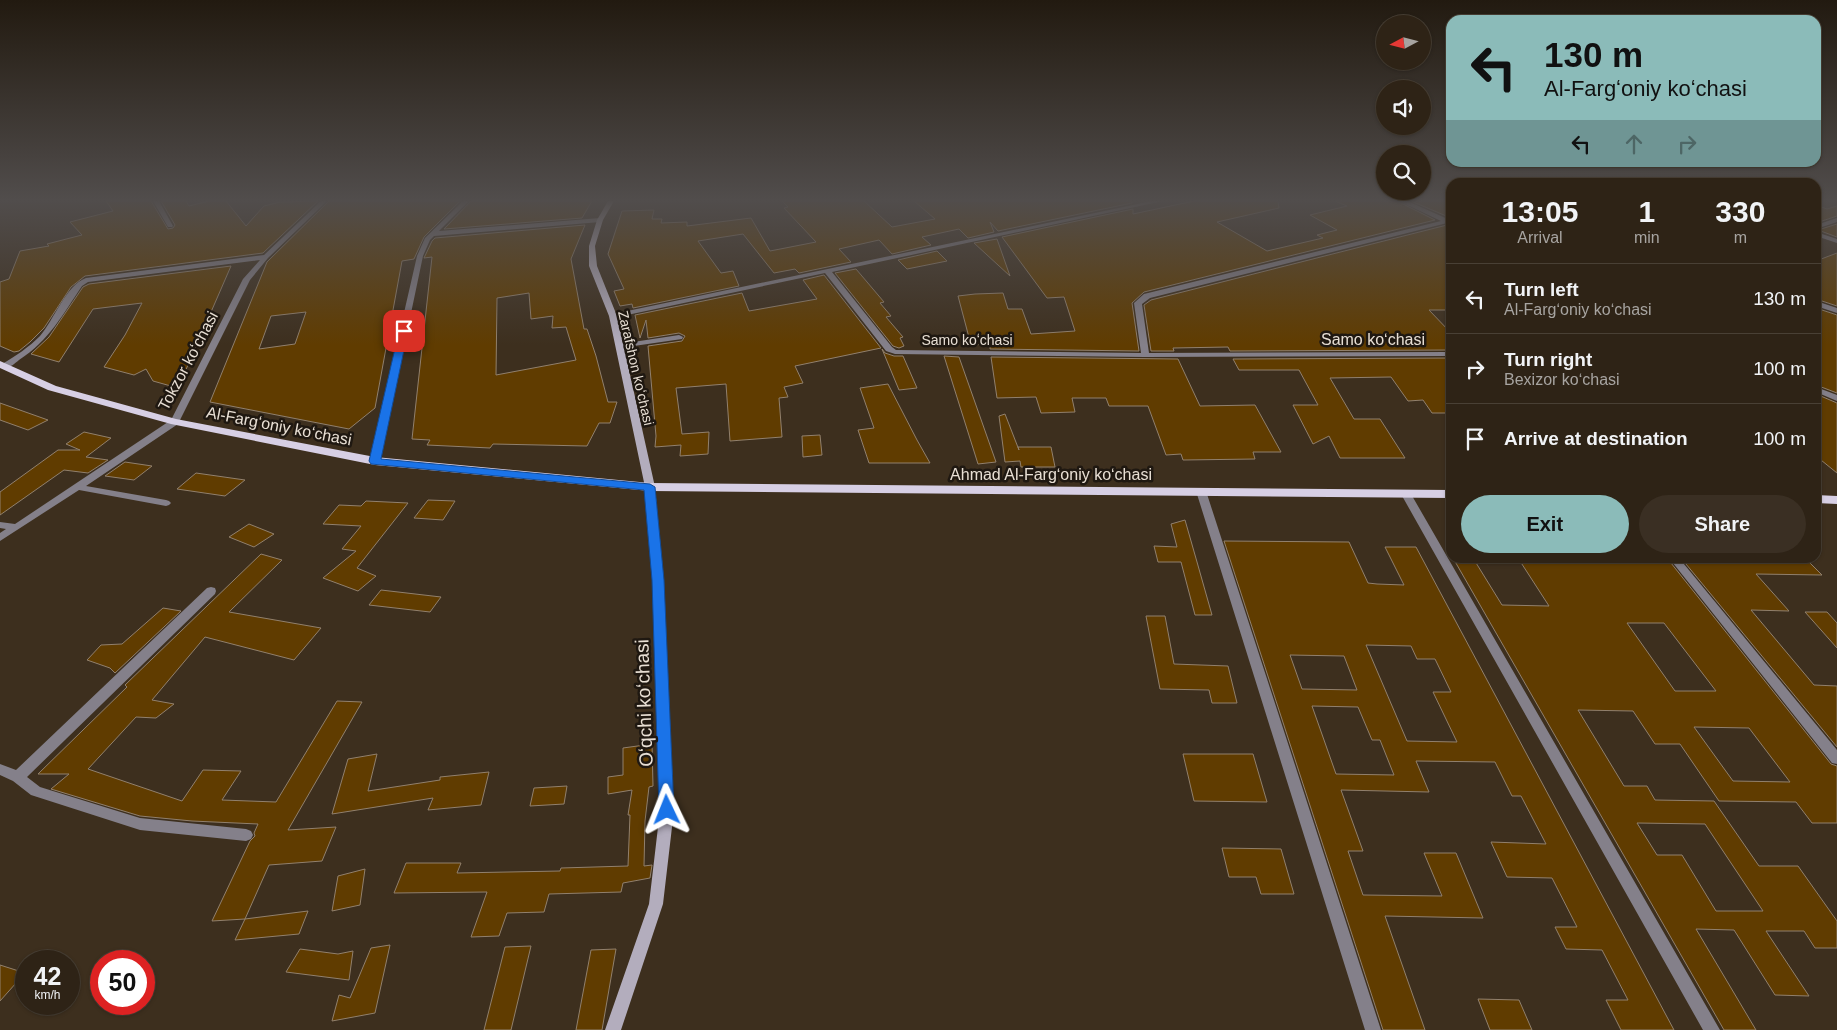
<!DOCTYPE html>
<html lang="en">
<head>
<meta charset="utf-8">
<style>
  body { margin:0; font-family:Helvetica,sans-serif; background:#3a2f23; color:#f1f3f6; height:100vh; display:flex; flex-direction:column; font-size:19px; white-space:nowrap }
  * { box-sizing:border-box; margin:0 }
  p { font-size:16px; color:#a7a4a1 }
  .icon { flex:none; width:28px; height:28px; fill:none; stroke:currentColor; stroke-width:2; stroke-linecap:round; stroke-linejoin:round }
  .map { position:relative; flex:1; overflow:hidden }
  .drawer { position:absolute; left:1446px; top:178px; width:375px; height:385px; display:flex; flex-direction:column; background:#2e2316; border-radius:15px; box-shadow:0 1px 4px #0004,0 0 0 1px #494035 }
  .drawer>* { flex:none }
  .banner { position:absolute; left:1446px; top:15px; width:375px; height:152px; border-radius:15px; box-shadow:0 1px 4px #0004,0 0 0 1px #494035; background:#8bbbb9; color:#111; overflow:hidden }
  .needle { width:32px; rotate:263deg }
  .fabs { position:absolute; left:1376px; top:15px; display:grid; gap:10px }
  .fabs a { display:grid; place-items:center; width:55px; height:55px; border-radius:50%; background:#2e2316; box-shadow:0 1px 4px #0004,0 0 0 1px #494035; font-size:25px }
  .speed { position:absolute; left:15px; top:950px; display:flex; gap:10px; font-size:25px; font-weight:700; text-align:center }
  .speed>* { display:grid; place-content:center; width:65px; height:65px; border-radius:50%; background:#2e2316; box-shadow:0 1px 4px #0004,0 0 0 1px #494035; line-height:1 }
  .speed small { font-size:12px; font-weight:400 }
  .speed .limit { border:8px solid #d22; background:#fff; color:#111 }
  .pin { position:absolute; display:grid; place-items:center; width:42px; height:42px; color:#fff; margin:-21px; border-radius:10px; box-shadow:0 2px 8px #0006 }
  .me { position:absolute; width:55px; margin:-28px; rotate:358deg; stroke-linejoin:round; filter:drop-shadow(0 0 4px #0008) }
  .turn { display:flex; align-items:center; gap:18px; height:105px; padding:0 15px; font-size:22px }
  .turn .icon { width:65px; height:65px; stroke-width:2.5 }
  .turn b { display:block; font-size:35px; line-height:42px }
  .lanes { display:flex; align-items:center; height:48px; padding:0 15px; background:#0003; justify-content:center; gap:25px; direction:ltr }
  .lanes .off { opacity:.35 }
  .eta { display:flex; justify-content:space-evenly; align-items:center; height:85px; text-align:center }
  .eta b { font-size:30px; font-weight:800; line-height:35px }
  .action { display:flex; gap:10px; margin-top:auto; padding:10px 15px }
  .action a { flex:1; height:58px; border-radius:30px; background:#8bbbb9; color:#111; font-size:20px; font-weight:800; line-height:58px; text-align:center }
  .action a+a { background:#3a2f23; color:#f1f3f6 }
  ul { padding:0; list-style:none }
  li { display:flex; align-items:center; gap:15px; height:70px; padding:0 15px; border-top:1px solid #494035 }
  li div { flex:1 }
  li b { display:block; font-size:19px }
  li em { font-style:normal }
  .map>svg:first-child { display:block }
  .building { fill:#603c00; stroke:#91806d; fill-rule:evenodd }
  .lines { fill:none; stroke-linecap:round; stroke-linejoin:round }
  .lane { fill:#84808a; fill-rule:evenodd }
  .street { fill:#84808a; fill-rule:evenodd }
  .secondary { fill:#b3adbd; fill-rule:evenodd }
  .primary { fill:#d7cfe4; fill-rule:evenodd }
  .route { fill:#1a73e8; stroke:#114b97 }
  .labels { text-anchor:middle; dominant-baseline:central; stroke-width:5; stroke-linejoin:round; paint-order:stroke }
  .far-street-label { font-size:14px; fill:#e8dfd4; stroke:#1f1811 }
  .street-label { font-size:16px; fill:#e8dfd4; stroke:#1f1811 }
  .near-street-label { font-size:19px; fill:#e8dfd4; stroke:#1f1811 }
</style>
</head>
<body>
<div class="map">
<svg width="1837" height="1030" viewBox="0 0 1837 1030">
  <rect width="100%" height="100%" fill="#3d2f1e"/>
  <path class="building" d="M106 201H151L168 229 173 228 175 225 161 201H186L189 206 209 201H226L246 226 264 206 280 202 318 201 263 253 85 276 71 287 44 328 30 342 19 351 14 352 0 346V282L9 279 20 251 49 246 47 244 82 235 70 222 113 211Z
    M329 201H460L424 237 414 259 402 261 375 408 349 429 210 402 267 262ZM306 312 295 344 259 349 271 316Z
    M471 201H592L582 218 444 229Z
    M782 201H864L892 227 935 219 914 201H1132V203L998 231 990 222 994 232 968 238 959 229 922 237 931 245 892 254 879 240 839 249 851 262 799 273 795 269 774 273 743 234 698 241 721 273 733 271 739 286 633 308 632 304 620 306 614 291 624 289 608 254 622 211 654 210 652 219H662L661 223 687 222V226L751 218 770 251 816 242 784 208 788 207Z
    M1194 201H1278L1279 208 1217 222 1267 251 1323 238 1317 235 1337 230 1310 215 1347 206 1335 201H1397L1435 220 1144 292 1132 303 1139 351 990 349V344L971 345 958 296 975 294 1003 293 1008 309H1022L1031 334 1075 331 1064 297 1047 298 1002 237 1133 209V214Z
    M1411 201H1451V219V218Z
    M1816 205 1827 209 1837 206V216L1816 223Z
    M1837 224V237L1818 230Z
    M585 225 571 259 584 329H587L596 356 608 402H617L610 423H599L587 446 493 444 490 448 427 445 430 440 412 439 432 257 424 258 432 241 435 238ZM529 293 531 319 553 316 552 328 566 327 576 360 496 375 497 298Z
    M1447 225 1451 226V310H1429L1451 333V350L1230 351 1228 347 1173 348 1174 351H1151L1144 305 1151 300Z
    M997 239 1010 276 974 243Z
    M937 251 947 261 907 269 898 260Z
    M1837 253V306L1816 299V261Z
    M231 266 178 388 153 381 146 369 134 375 104 367 125 335 142 303 93 309 59 362 31 354 49 337 83 287 89 284Z
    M856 269 884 302 880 303 891 316 886 317 903 337 900 338 904 346 899 348 893 346 835 273Z
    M824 275 881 348 795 366 803 383 784 387 788 397 779 398 782 437 730 441 726 384 676 388 682 434 709 432 708 454 680 456 681 445 655 447 656 436 648 346 682 341 685 336 679 333 648 338 646 320 640 338 635 315 742 293 749 311 817 299 803 280Z
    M1816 308 1837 315V393L1816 385Z
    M882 349 885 353 894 356H903L917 388 899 390Z
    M944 356 959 357 996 462 978 464Z
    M991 357 1178 359 1200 406 1255 405 1281 452H1253L1255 459 1183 460 1181 454 1166 455 1148 406H1109L1106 398H1072L1075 412 1041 413 1036 397 997 398Z
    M1451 358V413H1432L1423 400 1408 401 1391 377 1330 378 1354 419H1380L1405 458H1340L1329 436 1313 444 1293 405H1318L1299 370H1239L1233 359Z
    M888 384 917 440 930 463H869L858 430 874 428 860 388Z
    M1816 394 1837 403V473L1816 456Z
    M0 403 48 420 28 430 0 420Z
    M1005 414 1019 450 1018 447H1051L1055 467H1021L1020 461 1005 462 999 416Z
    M84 432 111 438 86 457 108 460 88 473 64 470 0 515V492L58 450H80L66 444Z
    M820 435 822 455 803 457 802 436Z
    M125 462 152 466 134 480 105 476Z
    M196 473 245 480 225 496 177 489Z
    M428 500 455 501 443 520 414 518Z
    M366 501 408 503 357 568 376 576 358 591 323 578 356 551 342 549 361 526 323 524 339 505 361 506Z
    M1185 520 1197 562 1212 615H1195L1181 562H1158L1154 546 1177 547 1171 524Z
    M249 524 274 534 254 547 229 537Z
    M1224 541 1349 542 1368 583 1377 584 1404 585 1385 547H1416L1674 1030H1621L1606 1000H1628L1602 950 1566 949 1555 927H1577L1552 878 1507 877 1491 842 1546 844 1521 796H1512L1495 762 1416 761 1429 792 1341 790 1363 851H1348L1363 895 1442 896 1424 853H1456L1483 918 1385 916 1425 1030H1383ZM1366 645 1411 646 1417 659H1435L1451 692H1433L1457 742 1407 741ZM1290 655 1344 656 1357 690 1302 689ZM1312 706 1358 707 1372 740H1380L1394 775 1336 774Z
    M261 554 282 560 229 612 321 628 294 660 205 637 152 700 174 704 156 718 136 717 88 769 182 801 203 770 241 771 222 800 276 802 337 701 362 702 288 830 336 827 322 861 269 865 245 919 212 921 250 841 255 836 254 833 258 824 192 821 140 816 51 789 69 774H38L127 687 125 685Z
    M1453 558H1473L1502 605 1549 606 1518 558H1667L1831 764 1837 766V823H1812L1796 802 1719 801 1680 744H1655L1633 711 1578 710 1624 786H1647L1655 800 1714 801 1759 866H1798L1837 921V948H1815L1804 931H1766L1809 996 1775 995 1734 930 1696 929 1756 1030H1724ZM1627 623H1664L1716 691H1675ZM1694 727 1749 728 1790 782 1733 781ZM1637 823 1705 824 1763 911H1716L1682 855H1657Z
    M1681 558H1805L1822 575 1756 574 1789 611 1751 610 1814 685 1837 686V747Z
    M381 590 441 597 430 612 369 605Z
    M163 608 181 611 115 673 110 668 87 660 101 645 122 644Z
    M1805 612H1827L1837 623V648Z
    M1146 616H1165L1174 664 1228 666 1237 703H1212L1209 690 1160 689Z
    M652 744 653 786 649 787 645 821 644 866 652 865 650 878 623 883 621 892 549 894 544 912 507 913 499 936 471 937 487 892 394 893 406 863H461L457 873 560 871 561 868 628 866 630 815H628L632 790 608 794V777L623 775V748Z
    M377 754 368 791 440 780V777L489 772 481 805 428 810 433 798 332 814 348 759Z
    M1183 754H1253L1267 802 1194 801Z
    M567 786 564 804 530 806 534 788Z
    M1222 848 1281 849 1294 894H1261L1256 877H1229Z
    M365 869 360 905 332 911 338 876Z
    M308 911 299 934 235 940 245 919Z
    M390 945 375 1013 332 1021 339 995 350 998 371 948Z
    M531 946 511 1030H484L505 947Z
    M300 949 338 954 353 951 349 980 286 972Z
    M616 949 602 1030H576L591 950Z
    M0 965 25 973 0 1001Z
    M1478 999 1519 1000 1532 1030H1490Z"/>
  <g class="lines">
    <path class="lane" d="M679 335 683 337 682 339 620 348 616 346 620 344Z
      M1201 488 1206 491 1381 1030H1365L1196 491Z
      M1669 558H1679L1837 750V764L1832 763Z"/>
    <path class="street" d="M153 201H159L173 226 172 227H168Z
      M321 201H327L268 258 250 280 178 424 86 486 166 500 169 501 171 503 169 505 166 506 79 490 0 541V533L6 529 0 528V522L15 524 171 420 243 279 260 260 88 282 82 286C63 314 49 341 19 360 14 364 9 369 2 368V364C16 356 29 347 40 336 54 320 66 285 86 278L264 255Z
      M463 201H469L439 231 600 218 603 220 600 222 434 236 430 240 423 256 380 461 375 464 372 463 370 461 417 256 425 238Z
      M1152 201H1163L832 272 892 347 896 350 1141 353 1134 303 1144 294 1441 221 1399 201H1407L1450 220 1451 224 1447 223 1150 298 1142 304 1149 353 1451 352V356L1145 357 895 354 886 351 825 273 613 318 609 316 613 314Z
      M1837 218V222L1816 229V225Z
      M1816 232 1837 239V243L1816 236Z
      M1816 301 1837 308V313L1816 306Z
      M1816 387 1837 395V401L1816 392Z
      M1406 491 1411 494 1720 1030H1703L1401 494Z
      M211 587 215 588 216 591 215 594 27 777 40 787 140 818 246 829 251 831 253 835 251 839 246 841 140 830 31 795 13 781 0 775V764L16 770 207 588Z"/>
    <path class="secondary" d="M608 201H614L603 220 595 246 597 266 617 316 655 487 663 580 674 810 663 904 621 1030H605L649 904 660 810 653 580 645 487 609 316 589 266V246L597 220Z"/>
    <path class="primary" d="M0 361 56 386 176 419 375 457 650 483 1451 490V498L650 491 375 465 171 424 48 390 0 368Z
      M1816 495 1837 496V504L1816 503Z"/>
  </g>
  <linearGradient id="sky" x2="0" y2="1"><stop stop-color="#221a10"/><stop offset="0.58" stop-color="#514d4c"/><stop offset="1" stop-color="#514d4c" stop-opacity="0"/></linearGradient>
  <rect width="1837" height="345" fill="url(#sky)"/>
  <path class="route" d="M404 328 408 331 381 459 650 484 655 487 664 580 674 810 672 814 667 816 661 814 659 810 652 580 644 490 371 464 369 461 399 331Z"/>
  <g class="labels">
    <g class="far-street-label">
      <text x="967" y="340">Samo koʻchasi</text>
      <text transform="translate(636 368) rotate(77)">Zarafshon koʻchasi</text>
    </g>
    <g class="street-label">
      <text x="1373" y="339">Samo koʻchasi</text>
      <text transform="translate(188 361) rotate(-62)">Tokzor koʻchasi</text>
      <text transform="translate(279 426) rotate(11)">Al-Fargʻoniy koʻchasi</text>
      <text x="1051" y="474">Ahmad Al-Fargʻoniy koʻchasi</text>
    </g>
    <g class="near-street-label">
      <text transform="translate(644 703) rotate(-92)">Oʻqchi koʻchasi</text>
    </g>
  </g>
</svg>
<div class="fabs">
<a><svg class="needle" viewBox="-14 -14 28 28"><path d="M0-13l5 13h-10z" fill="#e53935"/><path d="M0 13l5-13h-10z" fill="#a7a4a1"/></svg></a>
<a><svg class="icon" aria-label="sound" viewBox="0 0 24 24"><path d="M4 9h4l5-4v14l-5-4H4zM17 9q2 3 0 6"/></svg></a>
<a><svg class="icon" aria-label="search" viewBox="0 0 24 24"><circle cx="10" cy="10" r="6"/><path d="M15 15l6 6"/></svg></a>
</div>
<div class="speed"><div>42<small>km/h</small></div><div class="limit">50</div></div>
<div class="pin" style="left:404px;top:331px;background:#d93025"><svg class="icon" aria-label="arrive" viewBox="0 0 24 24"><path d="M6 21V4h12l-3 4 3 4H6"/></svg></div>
<svg class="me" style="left:667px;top:810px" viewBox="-20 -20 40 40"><path d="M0-17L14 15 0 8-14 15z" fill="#1a73e8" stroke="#fff" stroke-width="4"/></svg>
<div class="banner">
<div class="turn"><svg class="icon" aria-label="left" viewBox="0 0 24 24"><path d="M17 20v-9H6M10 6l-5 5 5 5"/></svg><div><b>130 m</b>Al-Fargʻoniy koʻchasi</div></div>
<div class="lanes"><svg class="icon" aria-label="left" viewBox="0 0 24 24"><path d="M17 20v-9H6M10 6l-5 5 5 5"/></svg><svg class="icon off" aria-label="ahead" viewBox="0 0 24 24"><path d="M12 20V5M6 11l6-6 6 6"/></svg><svg class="icon off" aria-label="right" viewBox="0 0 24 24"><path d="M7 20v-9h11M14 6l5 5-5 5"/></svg></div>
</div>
<section class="drawer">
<div class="eta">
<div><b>13:05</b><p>Arrival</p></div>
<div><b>1</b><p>min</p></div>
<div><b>330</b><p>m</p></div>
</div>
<ul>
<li><svg class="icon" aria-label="left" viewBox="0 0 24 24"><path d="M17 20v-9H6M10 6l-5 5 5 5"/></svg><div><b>Turn left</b><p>Al-Fargʻoniy koʻchasi</p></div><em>130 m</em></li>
<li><svg class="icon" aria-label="right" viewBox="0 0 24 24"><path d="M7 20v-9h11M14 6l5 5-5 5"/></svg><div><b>Turn right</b><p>Bexizor koʻchasi</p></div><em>100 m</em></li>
<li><svg class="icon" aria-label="arrive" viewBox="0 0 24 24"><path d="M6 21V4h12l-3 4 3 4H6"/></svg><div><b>Arrive at destination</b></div><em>100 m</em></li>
</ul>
<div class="action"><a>Exit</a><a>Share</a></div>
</section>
</div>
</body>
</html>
